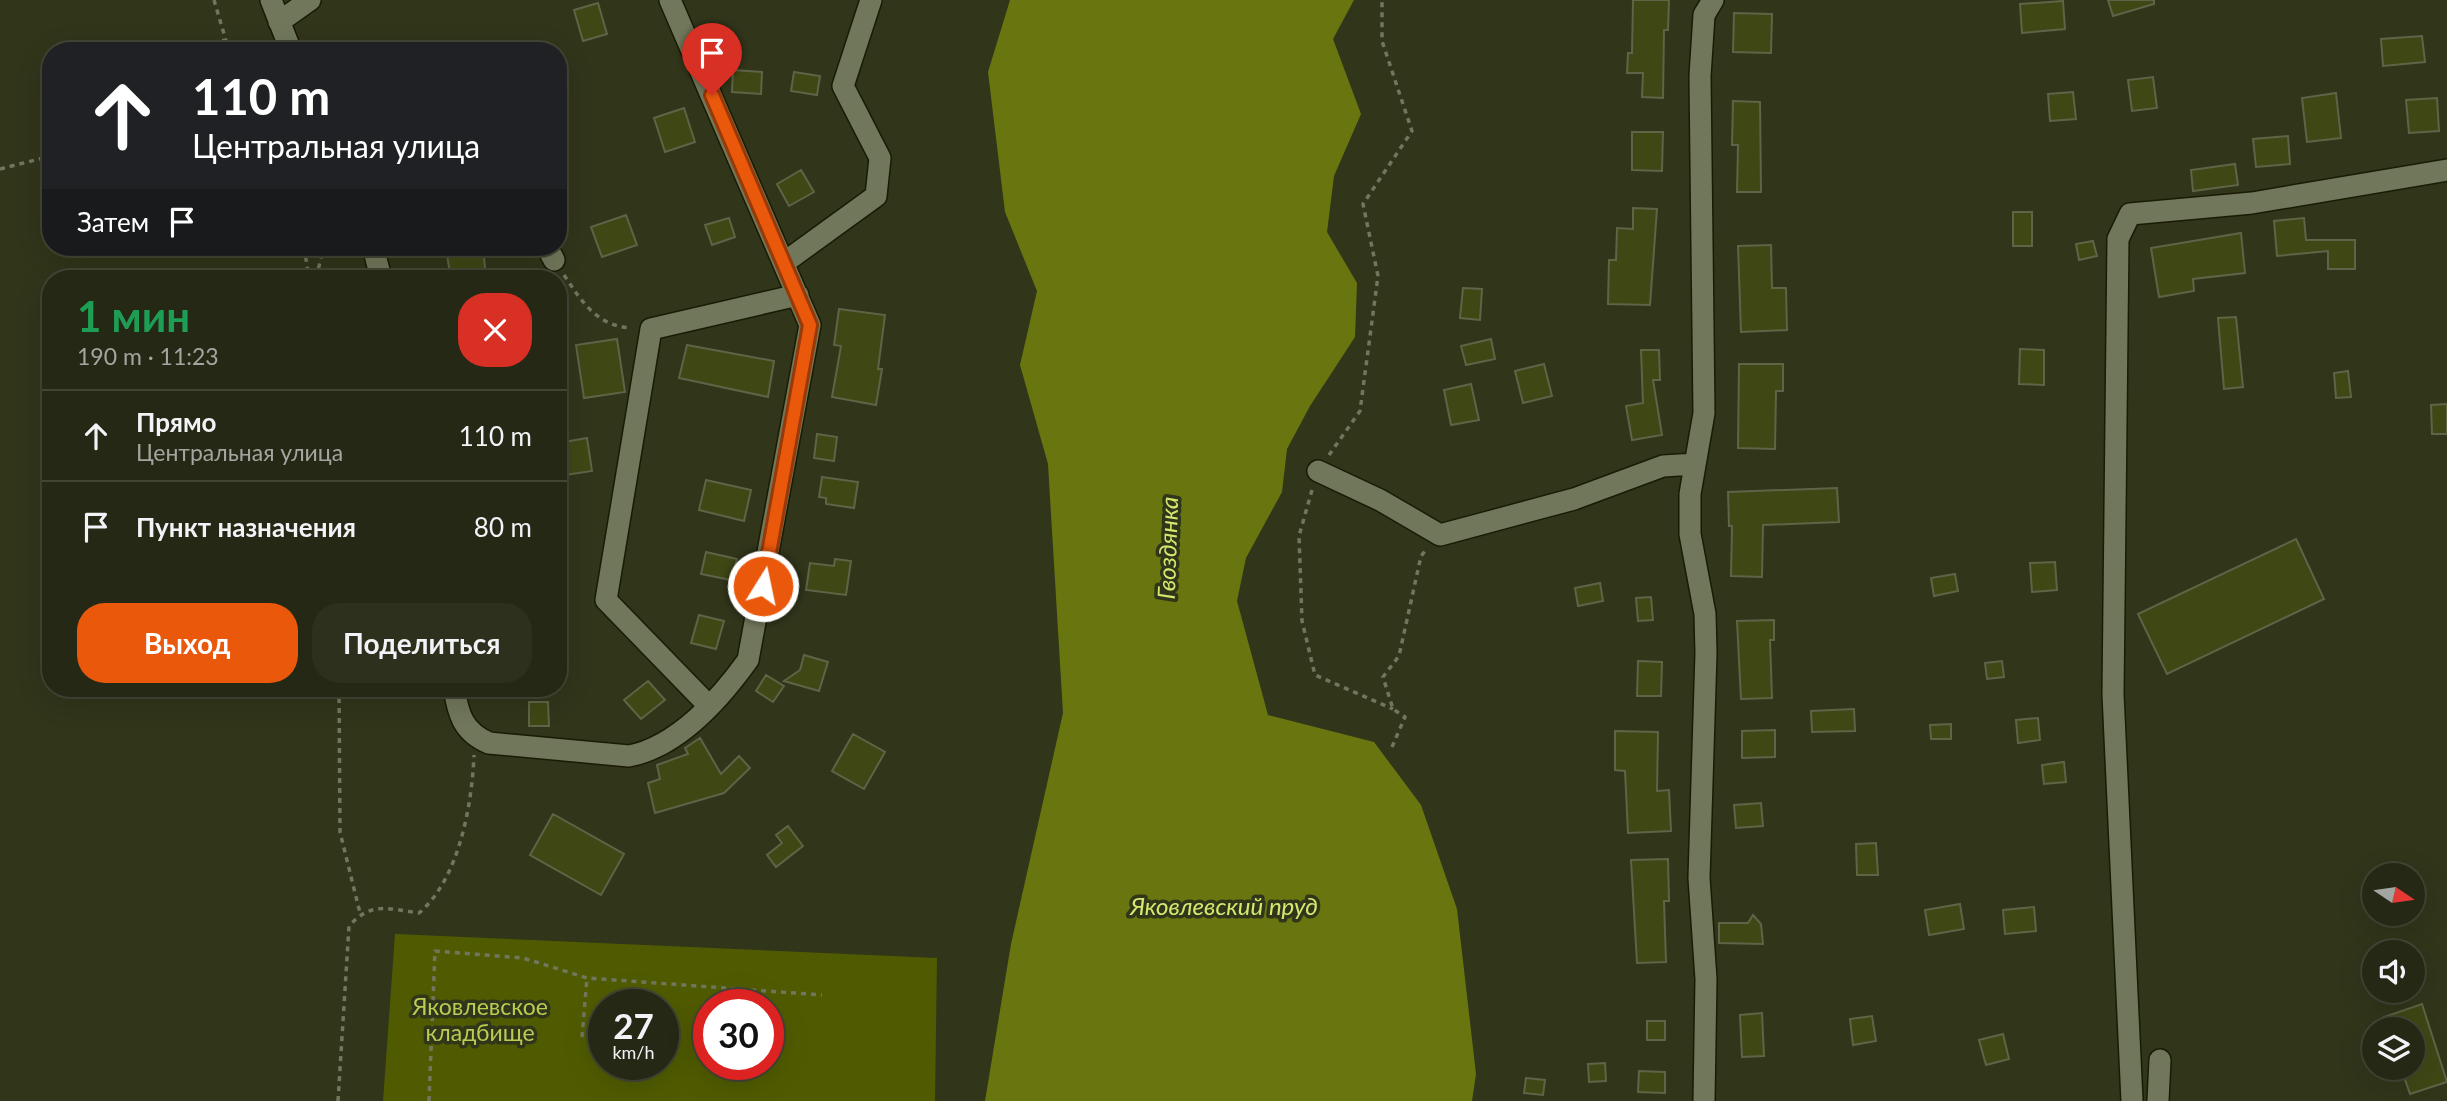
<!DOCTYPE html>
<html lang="ru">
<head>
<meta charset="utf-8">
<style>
  body { margin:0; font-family:Lato,sans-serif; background:#2d301d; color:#f1f3f6; height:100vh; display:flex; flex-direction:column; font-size:26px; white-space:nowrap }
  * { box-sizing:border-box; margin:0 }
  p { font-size:23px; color:#a3a6a0 }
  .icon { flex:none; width:38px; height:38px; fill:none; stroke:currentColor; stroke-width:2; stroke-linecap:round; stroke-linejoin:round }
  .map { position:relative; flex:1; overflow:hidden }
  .side { position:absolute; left:42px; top:270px; width:525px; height:427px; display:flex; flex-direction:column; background:#252814; border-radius:28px; box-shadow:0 7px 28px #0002,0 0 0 2px #424434 }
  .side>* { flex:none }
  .guide { position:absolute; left:42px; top:42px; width:525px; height:214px; border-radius:28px; box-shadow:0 7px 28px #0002,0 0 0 2px #424434; background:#202124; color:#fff; overflow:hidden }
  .needle { width:46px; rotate:103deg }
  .controls { position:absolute; left:2362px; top:863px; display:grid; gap:14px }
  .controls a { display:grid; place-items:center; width:63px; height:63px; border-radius:50%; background:#252814; box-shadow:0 7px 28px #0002,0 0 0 2px #424434; font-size:35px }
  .speed { position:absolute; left:588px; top:989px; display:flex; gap:14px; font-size:35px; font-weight:700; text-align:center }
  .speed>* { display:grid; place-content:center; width:91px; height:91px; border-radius:50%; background:#252814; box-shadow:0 7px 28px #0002,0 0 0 2px #424434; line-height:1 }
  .speed small { font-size:18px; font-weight:400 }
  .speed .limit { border:10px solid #d22; background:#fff; color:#111 }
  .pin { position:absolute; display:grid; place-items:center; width:60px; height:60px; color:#fff; margin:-72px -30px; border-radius:50% 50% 50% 0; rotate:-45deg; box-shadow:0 0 7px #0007 }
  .pin .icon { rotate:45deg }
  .me { position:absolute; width:77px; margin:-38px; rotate:10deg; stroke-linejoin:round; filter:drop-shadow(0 0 5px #0008) }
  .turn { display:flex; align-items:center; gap:24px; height:147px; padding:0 35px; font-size:32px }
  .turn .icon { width:91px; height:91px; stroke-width:2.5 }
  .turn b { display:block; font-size:49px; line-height:60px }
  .then { display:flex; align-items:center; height:66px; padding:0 35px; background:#0003; gap:14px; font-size:26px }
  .round { display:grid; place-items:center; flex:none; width:74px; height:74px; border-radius:28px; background:#2d301d }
  .head { display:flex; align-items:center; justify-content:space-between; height:119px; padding:0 35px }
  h1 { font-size:42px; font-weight:700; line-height:52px; color:#1e9e55 }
  .button { display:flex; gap:14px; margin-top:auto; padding:14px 35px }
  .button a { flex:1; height:80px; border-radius:28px; background:#ea580c; color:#fff; font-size:28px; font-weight:700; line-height:80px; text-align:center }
  .button a+a { background:#2d301d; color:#f1f3f6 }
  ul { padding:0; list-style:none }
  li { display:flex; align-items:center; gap:21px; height:91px; padding:0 35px; border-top:2px solid #424434 }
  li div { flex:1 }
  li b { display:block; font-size:26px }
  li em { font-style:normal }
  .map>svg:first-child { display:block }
  .green { fill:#505b01; fill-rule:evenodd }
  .water { fill:#69760f }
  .building { fill:#3f4715; stroke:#5e6447; stroke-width:2 }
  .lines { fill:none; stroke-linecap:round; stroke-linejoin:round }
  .minor-casing { stroke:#191c03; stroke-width:24 }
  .path { stroke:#73765f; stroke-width:3.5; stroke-dasharray:5 5; stroke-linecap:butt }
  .minor { stroke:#71775a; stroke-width:21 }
  .route-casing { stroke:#983908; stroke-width:18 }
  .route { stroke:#ea580c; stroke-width:12 }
  .labels { text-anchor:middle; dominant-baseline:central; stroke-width:7; stroke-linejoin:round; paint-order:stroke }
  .park-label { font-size:23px; fill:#bacc51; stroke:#31351a }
  .water-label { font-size:24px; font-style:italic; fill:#d5e96f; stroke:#31351a }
</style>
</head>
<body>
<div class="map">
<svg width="2447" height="1101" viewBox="0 0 2447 1101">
  <rect width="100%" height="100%" fill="#31351a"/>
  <path class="green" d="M395 934 937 958 935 1101H383ZM604 1004H663V1064H604ZM709 1004H768V1064H709Z"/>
  <path class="water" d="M1010 0H1354L1333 39 1361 114 1334 176 1327 232 1357 283 1355 337 1310 406 1287 449 1282 492 1246 558 1237 601 1268 715 1374 742 1421 805 1457 909 1476 1074 1472 1101H985L1011 944 1063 713 1048 464 1020 365 1037 291 1005 212 988 72Z"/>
  <path class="building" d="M1633 0H1669L1668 30H1664L1663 98 1642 97 1643 73H1627L1628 53H1632Z
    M2108 0H2154V4L2113 16Z
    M2063 1 2065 29 2022 33 2020 4Z
    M598 3 607 34 583 41 574 10Z
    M1734 13 1772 14 1771 53 1733 52Z
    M2422 36 2425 62 2383 66 2381 39Z
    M733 70 762 72 761 94 732 92Z
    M794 72 820 76 817 95 791 91Z
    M2153 77 2157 108 2132 111 2128 80Z
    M2073 92 2076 119 2050 121 2048 94Z
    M2336 93 2341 138 2307 142 2302 98Z
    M2437 98 2439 131 2409 133 2406 100Z
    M1733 101 1760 102 1761 192H1737L1738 145H1732Z
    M684 108 695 142 665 152 654 118Z
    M1632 132H1663L1662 171 1632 170Z
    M2288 136 2290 164 2256 167 2253 139Z
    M2235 164 2238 185 2193 191 2191 170Z
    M801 170 814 192 789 206 777 184Z
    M1633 208 1657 209 1650 305 1608 304 1609 260H1616L1617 228 1633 229Z
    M2013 212H2032V246H2013Z
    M626 215 637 245 602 257 591 227Z
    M729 218 735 237 712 245 705 225Z
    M2304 218 2306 240H2355V269H2328V251L2277 256 2274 221Z
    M2241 233 2245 273 2193 279 2194 291 2159 297 2151 248Z
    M2093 241 2097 256 2079 260 2076 244Z
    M1771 245 1772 288H1786L1787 330 1741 332 1738 246Z
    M483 247 486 278H451L446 250Z
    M1463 288 1482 289 1480 320 1460 318Z
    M839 309 885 315 878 369H882L876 405 832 397 841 346 834 345Z
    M2236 317 2243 387 2224 389 2218 318Z
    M617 339 625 392 584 398 576 345Z
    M1491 339 1495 359 1466 365 1461 346Z
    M687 345 774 361 768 397 679 378Z
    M2020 349 2044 350V385L2019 384Z
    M1641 350H1659L1660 380H1653L1662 435 1632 440 1626 406 1643 403Z
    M1544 364 1552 396 1523 403 1515 371Z
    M1739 364H1783V391H1776L1775 449 1738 448Z
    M2348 371 2351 397 2336 398 2334 373Z
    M1471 384 1479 420 1451 425 1444 390Z
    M2447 404V434H2432L2431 405Z
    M817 434 837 437 834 461 814 458Z
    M587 438 592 471 558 476V443Z
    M822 477 858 482 854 508 826 504V498L819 497Z
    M706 480 751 490 744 521 699 510Z
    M1837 488 1839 522 1763 525 1762 577 1731 576 1732 526H1729L1728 492Z
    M2296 539 2324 599 2167 674 2138 614Z
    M706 552 737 559 731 580 701 574Z
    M835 559 851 561 846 595 806 590 810 563 834 566Z
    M2055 562 2057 590 2032 592 2030 563Z
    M1955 574 1958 591 1934 596 1931 578Z
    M1600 583 1603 601 1578 606 1575 588Z
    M1651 597 1653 620 1638 621 1636 598Z
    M699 615 724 621 716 649 691 643Z
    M1774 620V640H1770L1772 698 1741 699 1737 621Z
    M804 655 828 662 819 691 784 681 800 670Z
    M1638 661 1662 662 1661 696H1637Z
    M2002 661 2004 677 1987 679 1985 663Z
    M766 675 784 686 773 702 756 691Z
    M648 681 665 700 641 719 624 700Z
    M529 702H548L549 726H529Z
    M1854 709 1855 731 1812 732 1811 711Z
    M2038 718 2040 740 2018 743 2016 720Z
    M1951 724V739H1931L1930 725Z
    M1775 730V757L1742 758V731Z
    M1615 731 1658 732 1657 791 1669 790 1671 831 1628 833 1625 771 1615 770Z
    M853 734 885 752 864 789 832 771Z
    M700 738 721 774 739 756 750 768 724 793 655 813 648 783 660 779 657 765 688 754 685 748Z
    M2064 762 2066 782 2044 784 2042 765Z
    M1761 803 1763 826 1736 828 1734 805Z
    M553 814 624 854 601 895 530 855Z
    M788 826 803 846 776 867 767 855 782 843 776 835Z
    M1876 843 1878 875H1857L1856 844Z
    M1668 859 1669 901H1664L1666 962 1637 963 1631 860Z
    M1960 904 1964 929 1929 935 1925 910Z
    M2034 907 2036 931 2005 934 2003 910Z
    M1753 915 1761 924 1763 944 1719 943V923H1748Z
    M2422 1004 2447 1082 2410 1094 2401 1068H2413V1029H2388L2384 1017Z
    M1762 1013 1764 1056 1742 1057 1740 1015Z
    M1872 1016 1876 1041 1853 1045 1850 1019Z
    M1647 1021H1665V1040H1647Z
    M2003 1034 2009 1059 1986 1065 1979 1040Z
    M1605 1063 1606 1081 1589 1082 1588 1064Z
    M1639 1071 1665 1072V1093L1638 1092Z
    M1526 1078 1545 1080 1543 1095 1524 1093Z"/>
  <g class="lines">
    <defs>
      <path id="minor" d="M271 0 291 51
        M279 22 310 0
        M373 247 381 278
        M547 247 554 260
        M785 262 876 196 880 158 843 86 871 0
        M1318 471 1380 500 1440 535 1574 499 1663 466 1695 464
        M454 688C458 714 463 732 489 743L629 756C677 747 720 699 748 660L810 325 670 0
        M708 705 606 600 651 329 798 295
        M1704 1101 1706 979 1699 878 1706 653 1705 614 1690 534V494L1704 413 1700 76 1704 15 1713 0
        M2132 1101 2113 694 2118 239 2130 214 2252 203 2447 170
        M2158 1101 2160 1060"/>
    </defs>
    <use href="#minor" class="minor-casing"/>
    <path class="path" d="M214 0 229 51
      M221 51 224 39
      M0 169 51 156
      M304 247 309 278
      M564 275C582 302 597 326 631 328
      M316 278 324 247
      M1329 455 1360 411 1378 276 1363 204 1412 131 1382 41V0
      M1312 490 1299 536 1302 621 1315 675 1393 709
      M339 688 340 832 360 913
      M1392 747 1405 717 1393 709 1383 677 1399 656 1421 556 1426 550
      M582 1037 587 978
      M338 1101 349 926C371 901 389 909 419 913 459 879 472 805 474 755
      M429 1101 435 951 523 958 587 978 822 995"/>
    <use href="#minor" class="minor"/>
  </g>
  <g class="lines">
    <defs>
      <path id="route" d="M712 95 810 325 763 586"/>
    </defs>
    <use href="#route" class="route-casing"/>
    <use href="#route" class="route"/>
  </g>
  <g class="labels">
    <g class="park-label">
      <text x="480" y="1006">Яковлевское<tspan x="480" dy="26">кладбище</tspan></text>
    </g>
    <g class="water-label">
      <text transform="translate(1167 548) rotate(-88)">Гвоздянка</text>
      <text x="1224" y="905">Яковлевский пруд</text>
    </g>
  </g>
</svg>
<div class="controls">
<a><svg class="needle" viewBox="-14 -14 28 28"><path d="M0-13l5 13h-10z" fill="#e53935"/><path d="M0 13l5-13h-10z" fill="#a3a6a0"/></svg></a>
<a><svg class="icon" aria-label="sound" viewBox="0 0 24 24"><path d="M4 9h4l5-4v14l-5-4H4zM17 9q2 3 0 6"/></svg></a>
<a><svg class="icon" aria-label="layers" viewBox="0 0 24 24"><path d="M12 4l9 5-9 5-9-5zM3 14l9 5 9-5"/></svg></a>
</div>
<div class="speed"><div>27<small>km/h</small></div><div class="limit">30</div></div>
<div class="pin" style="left:712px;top:95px;background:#d93025"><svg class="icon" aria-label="arrive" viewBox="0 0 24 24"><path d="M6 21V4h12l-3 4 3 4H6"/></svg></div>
<svg class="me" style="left:763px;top:586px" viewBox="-20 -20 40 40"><circle r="17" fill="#ea580c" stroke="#fff" stroke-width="3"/><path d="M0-11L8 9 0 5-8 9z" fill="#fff"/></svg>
<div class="guide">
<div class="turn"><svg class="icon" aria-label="ahead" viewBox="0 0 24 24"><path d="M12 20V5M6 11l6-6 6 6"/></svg><div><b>110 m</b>Центральная улица</div></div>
<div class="then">Затем<svg class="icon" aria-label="arrive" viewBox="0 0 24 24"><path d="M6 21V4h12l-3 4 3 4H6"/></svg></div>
</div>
<section class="side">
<div class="head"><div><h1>1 мин</h1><p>190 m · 11:23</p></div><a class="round" style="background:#d93025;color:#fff"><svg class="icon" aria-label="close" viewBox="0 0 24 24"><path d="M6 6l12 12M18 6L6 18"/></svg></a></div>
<ul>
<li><svg class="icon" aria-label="ahead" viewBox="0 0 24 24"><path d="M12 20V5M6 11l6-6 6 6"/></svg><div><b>Прямо</b><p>Центральная улица</p></div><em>110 m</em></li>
<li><svg class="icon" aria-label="arrive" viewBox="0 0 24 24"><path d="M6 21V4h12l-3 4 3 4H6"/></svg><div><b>Пункт назначения</b></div><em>80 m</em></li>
</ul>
<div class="button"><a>Выход</a><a>Поделиться</a></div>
</section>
</div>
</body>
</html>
